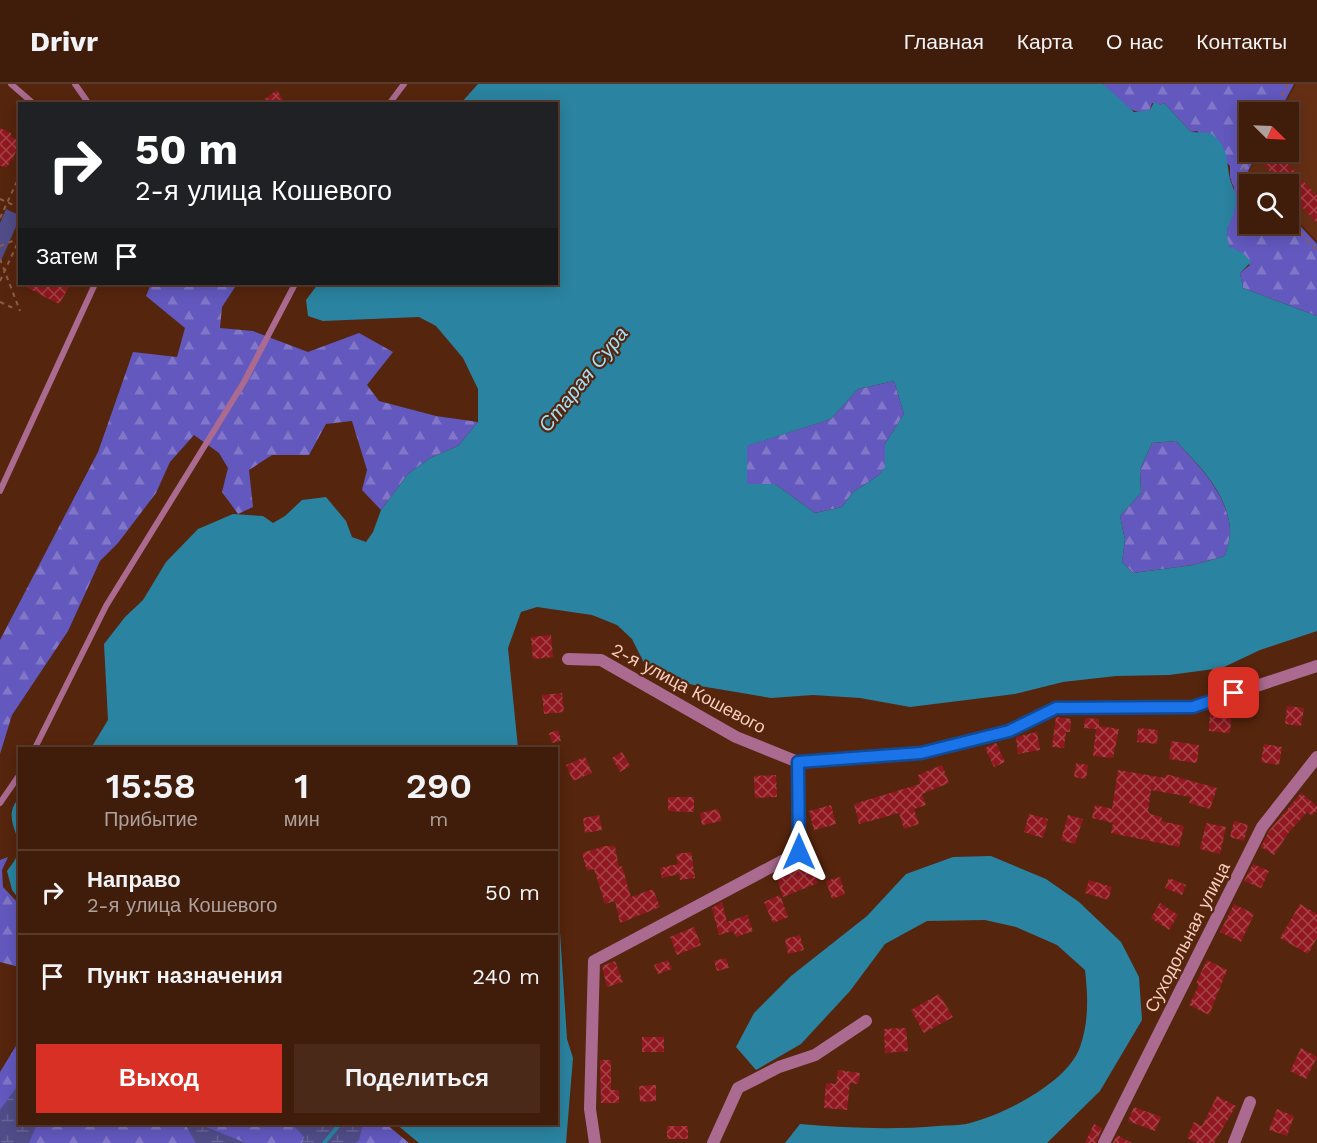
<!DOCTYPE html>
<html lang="ru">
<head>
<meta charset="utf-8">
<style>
  body { margin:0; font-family:"Work Sans",sans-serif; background:#4b2918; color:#f1f3f6; height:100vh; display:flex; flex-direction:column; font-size:22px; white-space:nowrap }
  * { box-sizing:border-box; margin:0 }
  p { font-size:20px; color:#aea19c }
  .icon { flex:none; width:33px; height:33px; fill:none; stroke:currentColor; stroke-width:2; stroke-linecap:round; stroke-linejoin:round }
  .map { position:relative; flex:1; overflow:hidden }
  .panel { position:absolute; left:18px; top:663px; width:540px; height:378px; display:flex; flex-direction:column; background:#401c0a; border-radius:0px; box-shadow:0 3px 15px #0003,0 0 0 2px #593a2b }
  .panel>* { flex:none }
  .guide { position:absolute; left:18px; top:18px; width:540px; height:183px; border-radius:0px; box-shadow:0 3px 15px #0003,0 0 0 2px #593a2b; background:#202124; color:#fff; overflow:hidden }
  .needle { width:39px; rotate:114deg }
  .fabs { position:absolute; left:1239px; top:18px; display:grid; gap:12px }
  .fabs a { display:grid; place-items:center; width:60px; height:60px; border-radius:0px; background:#401c0a; box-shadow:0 3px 15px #0003,0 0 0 2px #593a2b; font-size:30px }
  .pin { position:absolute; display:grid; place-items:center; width:51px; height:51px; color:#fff; margin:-26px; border-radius:12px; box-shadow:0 3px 9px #0006 }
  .me { position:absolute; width:66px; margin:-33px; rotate:0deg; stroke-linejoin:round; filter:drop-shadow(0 0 4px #0008) }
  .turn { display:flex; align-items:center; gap:21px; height:126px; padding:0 18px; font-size:27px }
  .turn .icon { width:78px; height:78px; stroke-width:2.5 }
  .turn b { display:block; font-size:42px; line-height:51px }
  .then { display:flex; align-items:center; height:57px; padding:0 18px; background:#0003; gap:12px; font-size:22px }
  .eta { display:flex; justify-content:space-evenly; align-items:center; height:102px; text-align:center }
  .eta b { font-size:36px; font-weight:600; line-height:42px }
  .cta { display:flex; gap:12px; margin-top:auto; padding:12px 18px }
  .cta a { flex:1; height:69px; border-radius:0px; background:#d93025; color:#fff; font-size:24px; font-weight:600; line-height:69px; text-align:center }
  .cta a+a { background:#4b2918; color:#f1f3f6 }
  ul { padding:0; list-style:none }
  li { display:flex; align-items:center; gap:18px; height:84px; padding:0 18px; border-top:2px solid #593a2b }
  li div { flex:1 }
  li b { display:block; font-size:22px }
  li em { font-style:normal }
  header { display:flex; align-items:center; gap:36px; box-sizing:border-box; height:84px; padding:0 30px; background:#401c0a; border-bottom:2px solid #593a2b }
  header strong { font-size:28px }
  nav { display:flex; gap:33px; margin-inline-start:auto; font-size:21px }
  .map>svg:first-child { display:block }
  .built { fill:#652f14 }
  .forest { fill:url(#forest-firs) }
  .wetland { fill:url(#wetland-marsh) }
  .park { fill:#4f4c88 }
  .water { fill:#2a83a0; fill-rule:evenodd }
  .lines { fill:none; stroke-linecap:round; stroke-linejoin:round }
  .stream { stroke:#2a83a0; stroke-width:4 }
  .building { fill:url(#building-cross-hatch) }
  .path { stroke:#8c5e49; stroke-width:2; stroke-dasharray:4.5 4.5; stroke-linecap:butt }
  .service { stroke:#ab6a90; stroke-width:6 }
  .minor { stroke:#ab6a90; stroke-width:12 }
  .route-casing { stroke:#114b97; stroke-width:15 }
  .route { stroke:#1a73e8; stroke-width:10 }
  .labels { text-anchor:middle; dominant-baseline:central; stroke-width:4.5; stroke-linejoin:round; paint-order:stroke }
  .street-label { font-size:18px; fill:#f5cdbd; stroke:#56250d }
  .water-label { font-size:20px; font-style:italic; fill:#a0e1fa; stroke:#56250d }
</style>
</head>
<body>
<header>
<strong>Drivr</strong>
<nav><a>Главная</a><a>Карта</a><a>О нас</a><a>Контакты</a></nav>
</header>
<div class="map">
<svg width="1317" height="1059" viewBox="0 0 1317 1059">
  <defs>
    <pattern id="forest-firs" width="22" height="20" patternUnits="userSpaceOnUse" patternTransform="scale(1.5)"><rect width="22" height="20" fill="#6258be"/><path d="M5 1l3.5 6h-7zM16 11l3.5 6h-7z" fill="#8176c7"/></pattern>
    <pattern id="wetland-marsh" width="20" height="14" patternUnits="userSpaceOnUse" patternTransform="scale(1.5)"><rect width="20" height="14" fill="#4f4c88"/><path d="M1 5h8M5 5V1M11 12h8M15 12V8" fill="none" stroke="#696597"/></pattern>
    <pattern id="building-cross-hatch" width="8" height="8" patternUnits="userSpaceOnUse" patternTransform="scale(1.5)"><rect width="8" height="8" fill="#911820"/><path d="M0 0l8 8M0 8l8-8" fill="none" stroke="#a64349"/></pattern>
  </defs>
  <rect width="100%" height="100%" fill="#56250d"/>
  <path class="built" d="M1296 0H1317V157L1289 127 1288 100H1262L1249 87 1259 68H1288V28H1280Z"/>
  <path class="forest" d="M1103 0H1294L1279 28H1250V68H1258L1248 87 1261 100H1250V140H1288L1289 130 1317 160V232L1243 204 1240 189 1250 181 1230 163 1226 154 1234 104 1230 93V82L1197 47 1191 48 1164 19 1160 21 1152 19 1150 26C1132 34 1113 14 1103 0Z
    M151 200H237L222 223 220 244 253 247 308 268 359 249 393 268 367 301 379 317 436 332 478 338 458 362 430 374 408 390 381 426 362 406 367 386 352 337 326 340 309 371H272L249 386 253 423 238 430 222 408 228 384 219 369 194 351 170 378 156 409 118 459 100 477 68 547 12 631 0 670V556L98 368 133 268 177 273 185 244 146 212Z
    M894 297 904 330 885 360 886 383 879 391 852 409 842 423 815 429 775 400H747L746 362 831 335 858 305Z
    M1176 357C1199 382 1226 408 1230 444 1231 453 1227 464 1225 472L1193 481 1133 489 1122 478 1125 456 1120 432 1141 409 1140 386 1152 359Z
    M8 773 2 786 3 803 19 820V883L0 878V776Z
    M19 957 20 1040H386L409 1059H0V988Z"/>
  <path class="wetland" d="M19 1000 20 1040H37L29 1059H0V1026Z
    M185 1040H205L206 1043 246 1059H196Z
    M292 1040H363L359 1056 355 1059H302L304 1053Z"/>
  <path class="park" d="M6 125 19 131V136L0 179V139Z"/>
  <path class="water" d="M478 0H1103L1134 28 1150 26 1154 18 1160 21 1164 19 1191 48 1210 49C1229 61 1226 77 1230 95 1233 104 1238 113 1235 123 1232 139 1222 145 1230 163L1243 169 1251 178 1240 189 1243 204 1317 232V547L1260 566 1222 584 1169 591 1116 592 1063 598 1015 610 910 623 860 614 813 611 771 614 694 601 656 592 643 577 632 555 617 541 592 531 537 523 521 528 508 564 518 664H91L108 636 104 560 125 533 143 516 166 478 198 445 233 430 263 432 273 439 285 432 302 416 326 413 346 437 352 453 366 458 373 448 381 426 408 390 430 374 458 362 478 338V305L463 274 436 242 419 233 323 237 308 232 306 216 318 200H556V20L461 19ZM894 297 904 330 885 360V383L879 391 852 409 842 423 815 429 775 400H747V362L831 335 858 305ZM1176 357C1200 383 1226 407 1230 444 1231 452 1227 464 1225 472L1193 481 1133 489 1122 478 1125 456 1120 432 1141 409 1140 386 1152 359Z
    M19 714V815L12 806 7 787C12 780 20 771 19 761 16 744 4 731 19 714Z
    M991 772 1046 795 1079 818 1121 858 1139 893 1142 936 1100 1007 1047 1059H785L800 1040C846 1044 892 1046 938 1042 948 1041 960 1042 970 1039 1005 1030 1068 998 1080 963 1089 938 1088 912 1085 886L1057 861 1016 843 985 836 927 837 885 860 850 907 801 960 756 986 736 963 754 929 791 892 867 832 906 790 953 773Z
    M557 802 567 955 573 974 566 1059H419L396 1040H556Z"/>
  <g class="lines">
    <path class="stream" d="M324 1059 340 1040"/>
  </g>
  <path class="building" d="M277 6 286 20H258Z
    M0 44 11 49V53L18 56 15 70 7 83 0 82Z
    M1278 69 1317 112V139L1288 108V100H1282L1264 81Z
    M20 200H71L59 220Z
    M551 551 553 573 533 575 531 553Z
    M562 609 564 628 544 630 542 611Z
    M1287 622 1304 624 1301 642 1285 640Z
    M1214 625 1232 626 1230 649 1209 647 1210 626Z
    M1056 633 1071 635 1070 648H1066L1064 664 1052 663Z
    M1085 634 1099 635V642L1119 645 1113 674 1093 672 1096 645 1084 644Z
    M1138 644 1158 646 1157 660 1137 658Z
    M558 646 561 657 552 659 549 649Z
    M1037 648 1040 666 1018 670 1016 653Z
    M1171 657 1199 661 1197 679 1169 675Z
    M996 659 1005 678 994 683 985 664Z
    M1264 660 1282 663 1279 681 1261 678Z
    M622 668 630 682 620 688 612 674Z
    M585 673 592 689 573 697 566 681Z
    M1076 679 1088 681 1086 695 1074 693Z
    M942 681 949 699 922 710 926 721 914 725 919 740 904 745 899 729 859 740 854 720 920 700 918 691Z
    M1118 686 1165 694 1166 690 1217 704 1210 725 1189 719 1191 713 1151 706 1148 727 1150 730 1162 733 1161 737 1184 742 1179 763 1111 749 1113 739 1092 734 1095 721 1112 725Z
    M776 691 777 713 755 714 754 692Z
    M1301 709 1317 722V726L1312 732 1307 728 1289 748 1274 771 1261 763 1269 747Z
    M668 713H694V728L668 727Z
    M831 721 836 740 814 746 809 727Z
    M718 725 722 737 702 741 700 729Z
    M1029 730 1048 735 1043 754 1024 748Z
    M599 731 602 746 585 749 583 734Z
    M1068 731 1083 735 1075 760 1061 756Z
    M1234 737 1248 741 1244 757 1230 753Z
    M1206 739 1226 743 1220 770 1200 765Z
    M605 762H615L619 783 622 782 631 813 653 805 660 823 620 839 615 817 605 820 594 785 587 787 582 769Z
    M691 768 695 794 680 796 679 790 662 794 660 784 678 780 676 770Z
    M810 778 818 799 783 813 776 791Z
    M1253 780 1269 787 1261 804 1244 797Z
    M840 793 845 810 832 815 826 797Z
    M1169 794 1186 801 1182 811 1165 804Z
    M1089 796 1112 803 1108 816 1085 809Z
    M780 811 788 833 773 839 764 818Z
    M722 818 727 838 747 831 753 847 736 853 733 847 719 851 712 824Z
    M1160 819 1178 831 1169 846 1151 834Z
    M1234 820 1254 830 1241 858 1220 848Z
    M1300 820 1317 830V854L1308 870 1280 854Z
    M694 843 701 861 677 871 670 853Z
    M800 851 804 866 788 870 785 855Z
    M726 874 729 884 717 887 714 877Z
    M668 876 672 885 658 890 654 881Z
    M1207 876 1227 886 1209 931 1189 921 1199 901 1196 899Z
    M615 877 623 898 607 903 602 882Z
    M939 910 953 933 924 949 911 926Z
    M906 944 908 967 885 969 884 945Z
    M642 953H664V968H642Z
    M1301 964 1317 973 1306 995 1290 987Z
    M600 976H611V1006H619V1019H601Z
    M838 986 860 989 858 1000 850 999 847 1026 824 1024 826 999 836 1000Z
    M656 1001V1017L640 1018 639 1002Z
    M1217 1012 1236 1022 1214 1059H1197L1187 1054 1194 1038 1202 1042Z
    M1134 1023 1161 1033 1155 1047 1128 1037Z
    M1277 1025 1294 1032 1287 1052 1269 1046Z
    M1094 1040 1102 1044 1096 1059H1085Z
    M667 1042H688V1055H667Z
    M1117 1051 1132 1059H1113Z"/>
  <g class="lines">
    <path class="path" d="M1273 28 1288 0
      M1253 68 1243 85 1255 100
      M0 115 20 124
      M0 134 20 91
      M1288 136 1317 166
      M0 162 20 154
      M0 175 20 227
      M0 197 20 154
      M0 218 13 224"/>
    <path class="service" d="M11 0 34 20
      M75 0 89 20
      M389 20 404 0
      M0 407 95 200
      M35 664 106 522 244 298 295 200
      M0 719 20 690"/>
    <path class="minor" d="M568 575 601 576 736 653 798 678 921 669 1009 647 1056 624 1193 623 1317 582
      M595 1059 590 1025 594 877 799 768 798 678
      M713 1059 738 1004 779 983 815 971 866 937
      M1104 1059 1262 743 1317 673
      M1234 1059 1250 1018"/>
  </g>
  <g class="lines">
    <defs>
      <path id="route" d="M799 768 798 678 921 669 1009 647 1056 624 1193 623 1234 609"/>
    </defs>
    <use href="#route" class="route-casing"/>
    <use href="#route" class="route"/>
  </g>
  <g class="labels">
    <g class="street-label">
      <text transform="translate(689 604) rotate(28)">2-я улица Кошевого</text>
      <text transform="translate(1187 853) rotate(-63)">Суходольная улица</text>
    </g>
    <g class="water-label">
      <text transform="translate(583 295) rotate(-51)">Старая Сура</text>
    </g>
  </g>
</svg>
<div class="fabs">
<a><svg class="needle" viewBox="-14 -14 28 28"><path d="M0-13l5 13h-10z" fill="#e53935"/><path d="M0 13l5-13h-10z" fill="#aea19c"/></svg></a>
<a><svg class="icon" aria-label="search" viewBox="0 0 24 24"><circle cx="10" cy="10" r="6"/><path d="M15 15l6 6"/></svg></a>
</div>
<div class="pin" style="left:1234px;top:609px;background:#d93025"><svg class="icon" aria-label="arrive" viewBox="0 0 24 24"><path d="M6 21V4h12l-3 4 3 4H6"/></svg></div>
<svg class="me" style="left:799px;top:768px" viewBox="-20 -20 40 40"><path d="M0-17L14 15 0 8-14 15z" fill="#1a73e8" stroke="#fff" stroke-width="4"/></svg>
<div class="guide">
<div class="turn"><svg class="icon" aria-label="right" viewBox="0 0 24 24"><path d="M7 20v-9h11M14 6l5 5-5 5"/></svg><div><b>50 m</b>2-я улица Кошевого</div></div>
<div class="then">Затем<svg class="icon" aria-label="arrive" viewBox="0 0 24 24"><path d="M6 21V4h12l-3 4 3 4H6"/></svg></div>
</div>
<section class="panel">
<div class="eta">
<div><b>15:58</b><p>Прибытие</p></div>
<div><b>1</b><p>мин</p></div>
<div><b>290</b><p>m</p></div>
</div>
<ul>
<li><svg class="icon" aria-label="right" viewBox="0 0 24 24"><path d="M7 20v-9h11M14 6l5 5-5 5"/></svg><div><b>Направо</b><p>2-я улица Кошевого</p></div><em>50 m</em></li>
<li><svg class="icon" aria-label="arrive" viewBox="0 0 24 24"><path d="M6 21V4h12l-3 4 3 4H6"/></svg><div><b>Пункт назначения</b></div><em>240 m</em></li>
</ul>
<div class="cta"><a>Выход</a><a>Поделиться</a></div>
</section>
</div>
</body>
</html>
